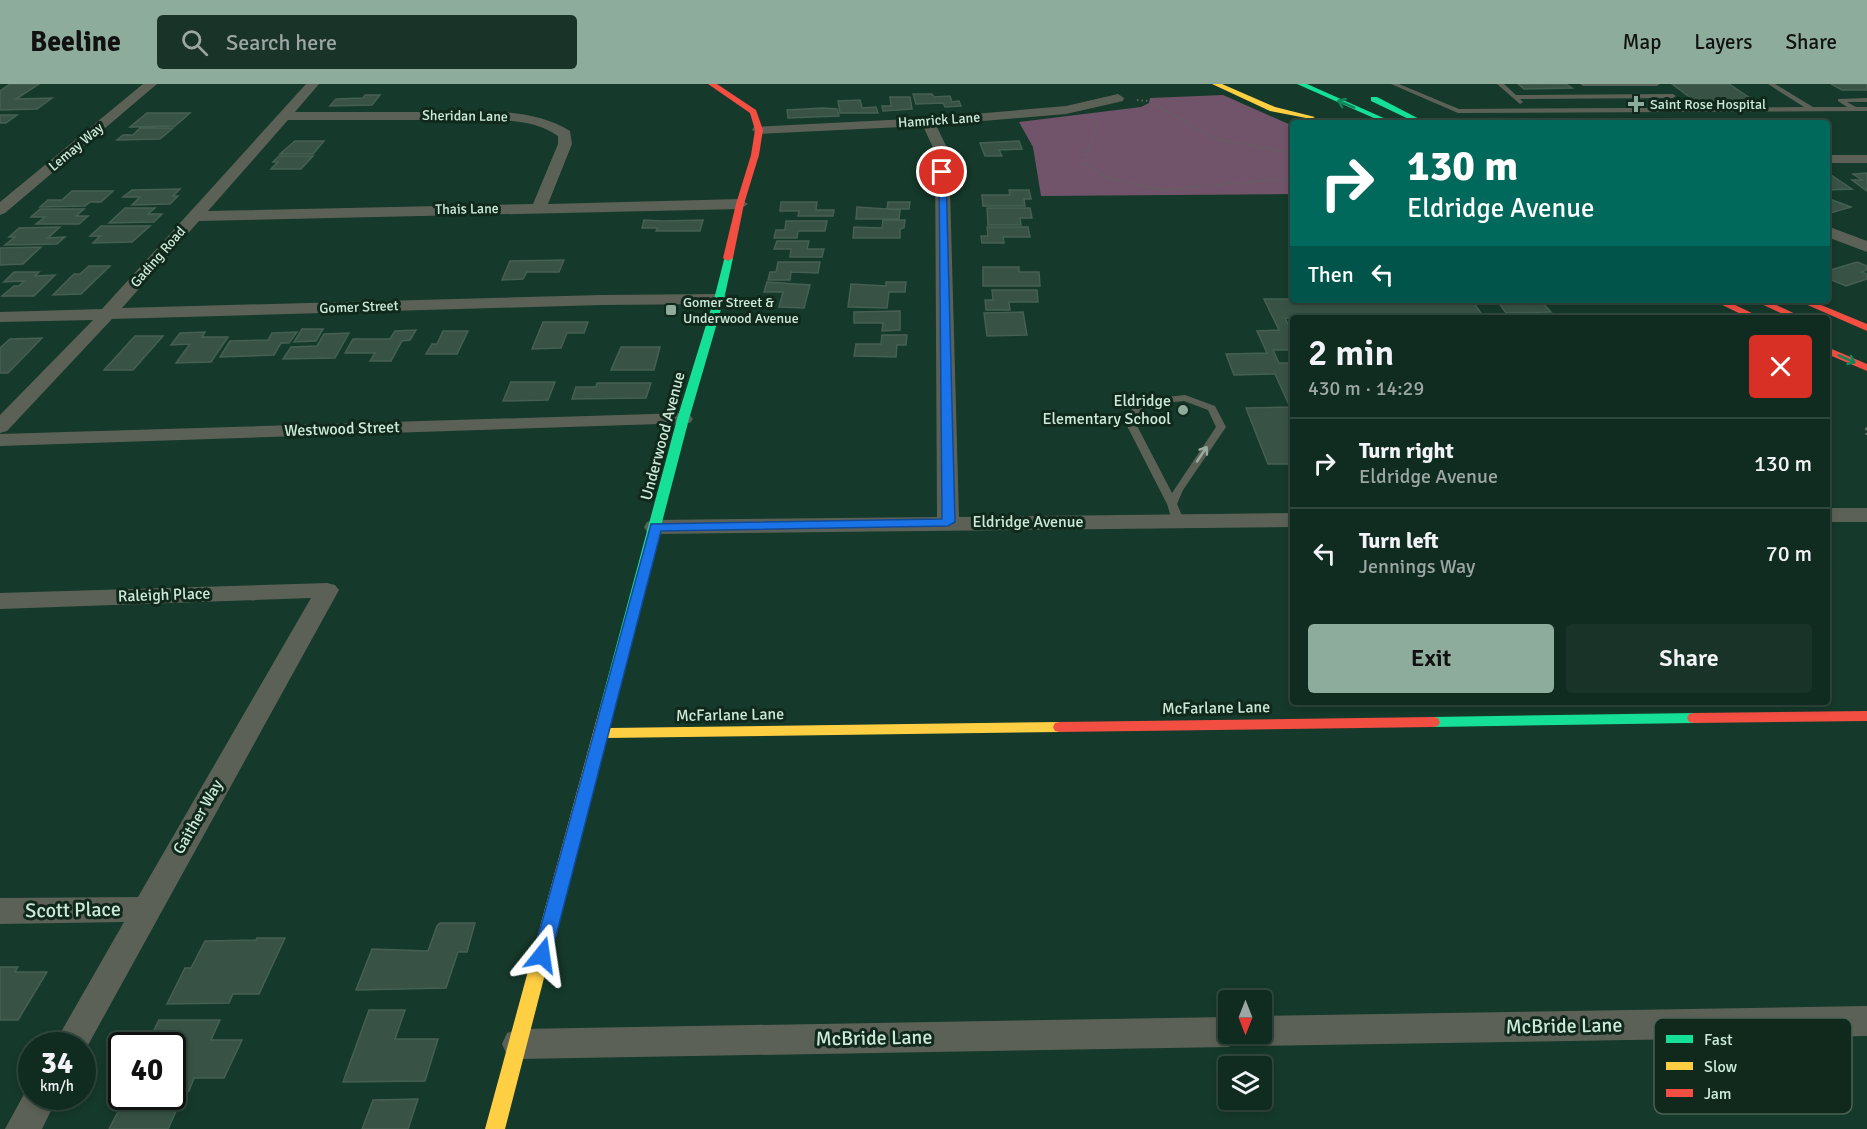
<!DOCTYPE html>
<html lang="en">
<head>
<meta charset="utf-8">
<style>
  body { margin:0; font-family:Signika,sans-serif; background:#193329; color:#f1f3f6; height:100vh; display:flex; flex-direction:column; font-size:22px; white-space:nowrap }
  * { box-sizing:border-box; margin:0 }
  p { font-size:20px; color:#9ca7a5 }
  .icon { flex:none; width:33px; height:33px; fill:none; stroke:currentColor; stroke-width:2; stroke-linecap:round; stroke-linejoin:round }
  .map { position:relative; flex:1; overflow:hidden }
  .panel { position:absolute; left:1290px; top:231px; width:540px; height:390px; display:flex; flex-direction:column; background:#102b20; border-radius:6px; box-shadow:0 3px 9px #0003,0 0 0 2px #30473e }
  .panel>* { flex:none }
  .top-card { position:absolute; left:1290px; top:36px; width:540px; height:183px; border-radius:6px; box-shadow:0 3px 9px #0003,0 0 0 2px #30473e; background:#00695c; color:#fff; overflow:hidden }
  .needle { width:39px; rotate:180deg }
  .tools { position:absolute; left:1218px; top:906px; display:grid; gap:12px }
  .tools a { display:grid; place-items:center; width:54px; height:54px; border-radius:6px; background:#102b20; box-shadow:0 3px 9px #0003,0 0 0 2px #30473e; font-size:30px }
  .speed { position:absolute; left:18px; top:948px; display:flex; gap:12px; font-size:30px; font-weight:700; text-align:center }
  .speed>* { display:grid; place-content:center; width:78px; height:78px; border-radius:50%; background:#102b20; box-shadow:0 3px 9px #0003,0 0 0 2px #30473e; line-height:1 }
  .speed small { font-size:15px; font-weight:400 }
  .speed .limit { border:3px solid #111; border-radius:9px; background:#fff; color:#111 }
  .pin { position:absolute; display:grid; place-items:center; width:51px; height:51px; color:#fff; margin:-26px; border:3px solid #fff; border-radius:50%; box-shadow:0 2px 6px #0007 }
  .me { position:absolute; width:66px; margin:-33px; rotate:15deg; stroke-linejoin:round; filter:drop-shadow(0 0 4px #0008) }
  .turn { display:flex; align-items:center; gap:21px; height:126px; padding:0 18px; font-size:27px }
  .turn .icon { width:78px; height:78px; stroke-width:2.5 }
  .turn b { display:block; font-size:42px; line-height:51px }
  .then { display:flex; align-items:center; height:57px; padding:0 18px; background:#0003; gap:12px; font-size:22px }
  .round { display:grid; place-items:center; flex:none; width:63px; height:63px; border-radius:6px; background:#193329 }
  .headline { display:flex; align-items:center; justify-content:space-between; height:102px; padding:0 18px }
  h1 { font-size:36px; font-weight:600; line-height:45px }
  .button { display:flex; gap:12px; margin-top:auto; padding:12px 18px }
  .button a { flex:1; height:69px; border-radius:6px; background:#8dac9b; color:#111; font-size:24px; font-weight:600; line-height:69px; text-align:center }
  .button a+a { background:#193329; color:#f1f3f6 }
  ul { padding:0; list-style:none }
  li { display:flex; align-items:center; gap:18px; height:90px; padding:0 18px; border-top:2px solid #30473e }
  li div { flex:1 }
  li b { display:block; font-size:22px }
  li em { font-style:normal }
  header { display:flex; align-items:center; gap:36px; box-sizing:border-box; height:84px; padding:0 30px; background:#8dac9b; color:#111 }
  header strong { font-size:28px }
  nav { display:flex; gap:33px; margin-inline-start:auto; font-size:21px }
  .search { width:420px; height:54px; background:#193329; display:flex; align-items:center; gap:15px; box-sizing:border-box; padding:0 21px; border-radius:6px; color:#9ca7a5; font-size:22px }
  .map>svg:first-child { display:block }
  .green { fill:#72546a }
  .building { fill:#385346; stroke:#456053; stroke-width:1.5 }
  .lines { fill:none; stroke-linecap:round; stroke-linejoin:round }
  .path-far1 { stroke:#5c675e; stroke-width:2; stroke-dasharray:1.5 3; stroke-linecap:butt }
  .path { stroke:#5c675e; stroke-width:3; stroke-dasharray:2 4; stroke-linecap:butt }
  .lane { fill:#5c6157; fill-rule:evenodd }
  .street { fill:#5c6157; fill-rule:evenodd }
  .fast { fill:#16e098; fill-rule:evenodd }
  .slow { fill:#ffcf43; fill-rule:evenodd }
  .jam { fill:#f24e42; fill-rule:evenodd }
  .oneway { stroke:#13845a }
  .oneway2 { stroke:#9aac9e }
  .route { fill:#1a73e8; stroke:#114b97; stroke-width:1.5 }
  .poi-dot { fill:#8dac9b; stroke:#10291c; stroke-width:2 }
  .labels { text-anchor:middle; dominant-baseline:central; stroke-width:6; stroke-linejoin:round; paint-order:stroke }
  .far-poi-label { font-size:14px; fill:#cdead8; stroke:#10291c; text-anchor:start }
  .far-street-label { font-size:14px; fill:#cdead8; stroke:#10291c }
  .poi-label { font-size:16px; fill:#cdead8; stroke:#10291c; text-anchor:end }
  .street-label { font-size:16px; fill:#cdead8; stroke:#10291c }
  .near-street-label { font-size:20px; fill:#cdead8; stroke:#10291c }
  .key { fill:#10291c; stroke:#496354; stroke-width:1.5 }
  .key-label { font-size:16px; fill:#cdead8 }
</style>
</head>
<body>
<header>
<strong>Beeline</strong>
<div class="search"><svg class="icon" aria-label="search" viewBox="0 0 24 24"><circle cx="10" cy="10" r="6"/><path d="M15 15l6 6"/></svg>Search here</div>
<nav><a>Map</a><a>Layers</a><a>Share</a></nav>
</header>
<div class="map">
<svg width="1867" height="1045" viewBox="0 0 1867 1045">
  <rect width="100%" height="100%" fill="#15392a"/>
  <path class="green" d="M1223 11 1293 42V110L1041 112 1033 63 1019 38 1141 23 1149 19 1150 14Z"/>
  <path class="building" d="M10 0H39L16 15 52 14 37 25 0 26V7Z
    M1518 0H1566L1572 4 1524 5Z
    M1672 0H1729L1753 16 1695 17Z
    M1831 0H1867V6H1842Z
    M913 10H932L934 13 950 12 952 18 959 17 961 22 945 23 943 19 916 20Z
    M365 11H380L372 21 330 22 336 15 363 14Z
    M890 13H910L912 25 883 27 882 22H891Z
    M860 16 862 24 876 23 878 29H840L838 17Z
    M823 24 837 25 839 32 788 34 787 26Z
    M147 29H190L175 42 130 43Z
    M0 31H17L6 39H0Z
    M140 44H173L160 55 117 56 123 51H133Z
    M295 57H324L313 70H280Z
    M1019 57 1022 65 999 66 1002 72H985L980 59Z
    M279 72H313L301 85H271L278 78H273Z
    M1867 89V107L1852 96H1862L1853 90Z
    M1827 91H1831L1852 105 1827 106Z
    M180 105 173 112H178L170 120 132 121 140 113H123L132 106Z
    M1009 106H1029L1031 115H1024L1025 122H983L982 111H1010Z
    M72 107H113L101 118H90L85 122 40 123 48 116H62Z
    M1827 114 1851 123 1827 130Z
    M781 118H817L816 126H834L833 132H798L799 127H780Z
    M888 118H910L909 125H887Z
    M857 123 900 126 899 135H856Z
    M125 124H155L148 130H162L154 138 109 139Z
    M987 124H1030L1032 134H1020L1021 141H988Z
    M40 125H84L76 132H88L79 140H36L45 133H31Z
    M644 136 661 137 703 136 700 147H656L658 144H642Z
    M883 136H905L904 144 900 145V154H853L854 143 882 144Z
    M786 137H827L825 147H798L797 154H774L776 146H785Z
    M101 142H150L132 158 93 159 100 152H90Z
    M60 143 48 154 65 153 57 160 5 161 15 153H9L19 144Z
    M987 143H1028L1030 153H1003L1004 159H982L981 152H988Z
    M777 157H809L807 165H824L822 173H790L791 165H774Z
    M41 163 23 180 0 181V164Z
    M564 176 559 188H527L523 195 502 196 510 177Z
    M778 178H820L818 189 791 188 790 196H768L770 188H776Z
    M1857 178 1867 182V186L1861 188 1867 190V195L1846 202 1827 194V187Z
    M89 182H110L81 210 53 211 74 190H80Z
    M983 183H1019V188H1039L1040 202H983Z
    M14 188H39L35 192 55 191 34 212H2L14 202H19L24 197 4 198Z
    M767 198 810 201 804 224 779 223 783 208H764Z
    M886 198H906L905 208H889L887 224 848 223 851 200 886 202Z
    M992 206H1037L1038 218H1009L1010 226H986L985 216H993Z
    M1264 215 1472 216 1483 232 1285 234 1291 246H1293V266H1273L1279 279H1293V380H1268L1246 324 1290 323 1275 290 1234 291 1226 270 1267 269 1257 247 1279 246Z
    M1498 218H1542L1551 228 1506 229Z
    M900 227V246L882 247 883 239H854V228Z
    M1023 228 1027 251 987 252 984 229Z
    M1551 229 1555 234H1510L1506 230Z
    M543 238H588L584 249H567L561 264 532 265Z
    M302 245H323L316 257 294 258Z
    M416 246 410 256 402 257 391 277H370L375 269H345L353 255H390L395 247Z
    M443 247H468L457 270H426L432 260H437Z
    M205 248 202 253H228L211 278 176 279 190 260 171 261 180 249Z
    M297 248 289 259H281L274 271 220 273 230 257 268 256 272 249Z
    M349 249 335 274 283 275 291 263 317 262 324 250Z
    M882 251H907L906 261H897L896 273 854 272 856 260H881Z
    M135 252H163L133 286H104Z
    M42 254 8 289H0V264L10 255Z
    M621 263H660L654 286H611Z
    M511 298H555L548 316 503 317Z
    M597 299H651L646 314 572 315 576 303H596Z
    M440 839H475L467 868H458L446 904 356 906 372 865 428 867 437 842Z
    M257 854H285L259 910H233L229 919 167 920 185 884H191L205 857 256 856Z
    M0 883H18L15 888H47L18 936H0Z
    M369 926H405L395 955H438L425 997 343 998Z
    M159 936H220L211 956H242L224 994H194L189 1007H172V962H146Z
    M418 1015 408 1045H362L373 1016Z
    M178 1023 168 1045H109L120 1024Z"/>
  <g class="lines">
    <path class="path-far1" d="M1137 16 1149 17 1216 55 1293 69
      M1098 36 1083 79 1108 94 1163 106 1293 94"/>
    <path class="path" d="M1681 216 1692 221
      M1867 345H1865L1867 351"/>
    <path class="lane" d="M1391 0H1399L1459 25 1804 23 1768 0H1775L1813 23H1847L1838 17V15L1867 14V18H1847L1856 23H1867V27L1458 29Z
      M1497 0H1504L1516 11 1673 10 1676 12 1673 14 1520 15 1523 18 1520 20Z
      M1580 0H1660L1657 2H1583Z
      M1185 311 1215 322 1226 343 1183 406 1177 420 1184 436 1178 439 1172 436 1167 420 1124 336 1139 316ZM1184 317 1208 326 1216 343 1172 409 1134 336 1145 321Z"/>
    <path class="street" d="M143 0H157L5 129 0 131V118Z
      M306 0H319L295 28H503C527 30 549 34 570 47L572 60 548 120 740 115 748 120 740 125 199 137 122 224 601 211 719 210 725 211 728 215 725 219 719 220 601 221 112 235 7 347 0 349V331L93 236 0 238V228L102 225ZM288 36H503C523 38 541 40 558 52V60L533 120 208 127Z
      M1118 10 1124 14 1123 17 1066 30 936 41 949 68 959 433 1293 429V443L655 450 647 448 644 443 647 438 655 436 937 433 935 68 923 42 759 50 752 46 754 43 928 34 1066 22Z
      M1827 71H1867V79H1827Z
      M1827 142 1867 157V168L1827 153Z
      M683 329 690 331 693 335 690 339 0 362V350Z
      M1827 424H1867V438H1827Z
      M327 499 335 501 339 506 82 972V962H53L124 838 0 840V814L138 813 311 514 0 525V509Z
      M1867 922V952L1262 962 1250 957 1247 950H1262V932Z
      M1228 933V950H1244L1240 958 1228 963 519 975 507 971 502 960 507 949 519 945Z
      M32 1000V1012H58L42 1045H5L29 1001Z"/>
    <path class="fast" d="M1297 0H1307L1395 39H1385Z
      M1371 13H1377L1427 39H1417L1371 17Z
      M725 172 733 174 724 215 689 335 612 630 610 634H600L598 630 677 335 714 215Z
      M1694 629 1699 630 1701 634 1699 638 1694 639 1433 643 1428 642 1426 638 1428 634 1433 633Z"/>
    <path class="slow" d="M1212 0H1222L1275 23 1315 33 1311 35 1270 27Z
      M605 625 610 626 612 630 609 644 1060 638 1065 639 1067 643 1065 647 1060 648 606 654 505 1045H485L598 630 600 626Z"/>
    <path class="jam" d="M708 0H717L756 26 763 46 759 71 744 120 733 174 728 177 723 174 736 120 751 71 755 46 750 29Z
      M1712 216H1725L1762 234H1749Z
      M1753 216H1766L1804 234H1791Z
      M1796 216H1809L1867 240V247Z
      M1827 263 1867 280V287L1827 270Z
      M1867 627V637L1694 639 1689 638 1687 634 1689 630 1694 629Z
      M1433 633 1438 634 1440 638 1438 642 1433 643 1060 648 1055 647 1053 643 1055 639 1060 638Z"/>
  </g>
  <defs><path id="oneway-shaft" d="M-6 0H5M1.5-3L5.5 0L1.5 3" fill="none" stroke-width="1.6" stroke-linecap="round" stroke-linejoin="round" transform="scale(1.5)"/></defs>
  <g class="oneway">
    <use href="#oneway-shaft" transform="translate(1346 20) rotate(-157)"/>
    <use href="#oneway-shaft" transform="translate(1847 275) rotate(24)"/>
  </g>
  <use class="oneway2" href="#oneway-shaft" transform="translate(1202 370) rotate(-56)"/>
  <path class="route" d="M939 86 946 88 955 438 948 442 661 447 551 871 549 876 542 879 536 876 533 871 651 440 942 435Z"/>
  <g class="poi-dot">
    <path d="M1633 11h6v6h6v6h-6v6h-6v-6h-6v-6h6z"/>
    <rect x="665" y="220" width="12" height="12" rx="3"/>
    <circle cx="1183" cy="326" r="6"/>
  </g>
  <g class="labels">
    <g class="far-poi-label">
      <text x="1650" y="20">Saint Rose Hospital</text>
      <text x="683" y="218">Gomer Street &amp;<tspan x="683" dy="16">Underwood Avenue</tspan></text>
    </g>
    <g class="far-street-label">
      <text transform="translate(465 32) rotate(1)">Sheridan Lane</text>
      <text transform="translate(939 36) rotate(-4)">Hamrick Lane</text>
      <text transform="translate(76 63) rotate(-40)">Lemay Way</text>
      <text transform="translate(467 125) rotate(-1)">Thais Lane</text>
      <text transform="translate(158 173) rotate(-49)">Gading Road</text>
      <text transform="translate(359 223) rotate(-2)">Gomer Street</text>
    </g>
    <g class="poi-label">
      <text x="1171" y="317">Eldridge<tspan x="1171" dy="18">Elementary School</tspan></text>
    </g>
    <g class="street-label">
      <text transform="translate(342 345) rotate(-2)">Westwood Street</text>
      <text transform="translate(663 352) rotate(-75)">Underwood Avenue</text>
      <text x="1028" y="438">Eldridge Avenue</text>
      <text transform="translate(164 511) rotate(-2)">Raleigh Place</text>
      <text transform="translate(1216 624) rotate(-1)">McFarlane Lane</text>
      <text transform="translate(730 631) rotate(-1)">McFarlane Lane</text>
      <text transform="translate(198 733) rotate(-60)">Gaither Way</text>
    </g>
    <g class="near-street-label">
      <text transform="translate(73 826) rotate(-1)">Scott Place</text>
      <text transform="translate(1564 942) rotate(-1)">McBride Lane</text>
      <text transform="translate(874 954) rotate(-1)">McBride Lane</text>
    </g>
  </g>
  <rect x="1654" y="934" width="198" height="96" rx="9" class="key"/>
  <rect x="1666" y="951" width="27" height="8" fill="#16e098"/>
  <rect x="1666" y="978" width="27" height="8" fill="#ffcf43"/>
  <rect x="1666" y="1005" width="27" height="8" fill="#f24e42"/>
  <g class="key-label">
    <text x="1704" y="961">Fast</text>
    <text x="1704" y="988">Slow</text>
    <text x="1704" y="1015">Jam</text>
  </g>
</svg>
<div class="tools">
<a><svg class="needle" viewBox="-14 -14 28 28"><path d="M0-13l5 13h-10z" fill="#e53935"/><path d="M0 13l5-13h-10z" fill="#9ca7a5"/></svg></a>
<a><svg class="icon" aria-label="layers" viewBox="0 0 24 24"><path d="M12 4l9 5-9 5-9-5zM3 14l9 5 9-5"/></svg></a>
</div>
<div class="speed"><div>34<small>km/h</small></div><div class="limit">40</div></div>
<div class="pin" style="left:942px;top:88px;background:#d93025"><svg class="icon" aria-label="arrive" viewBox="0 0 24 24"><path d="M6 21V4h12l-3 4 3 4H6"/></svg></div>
<svg class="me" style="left:542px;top:871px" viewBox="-20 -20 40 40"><path d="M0-17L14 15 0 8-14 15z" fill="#1a73e8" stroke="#fff" stroke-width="4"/></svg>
<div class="top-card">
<div class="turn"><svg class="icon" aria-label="right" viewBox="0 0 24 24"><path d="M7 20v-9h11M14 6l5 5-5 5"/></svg><div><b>130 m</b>Eldridge Avenue</div></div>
<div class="then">Then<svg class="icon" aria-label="left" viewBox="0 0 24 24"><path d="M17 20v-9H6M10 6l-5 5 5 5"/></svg></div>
</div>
<section class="panel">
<div class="headline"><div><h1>2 min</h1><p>430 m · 14:29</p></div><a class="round" style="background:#d93025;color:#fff"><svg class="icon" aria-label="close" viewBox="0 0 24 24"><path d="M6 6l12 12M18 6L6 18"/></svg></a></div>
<ul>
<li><svg class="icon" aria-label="right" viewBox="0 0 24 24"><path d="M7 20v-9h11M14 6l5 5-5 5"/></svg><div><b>Turn right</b><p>Eldridge Avenue</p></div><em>130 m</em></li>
<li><svg class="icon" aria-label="left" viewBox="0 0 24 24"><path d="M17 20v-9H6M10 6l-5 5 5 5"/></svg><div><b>Turn left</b><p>Jennings Way</p></div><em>70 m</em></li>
</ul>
<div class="button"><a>Exit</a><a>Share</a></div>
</section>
</div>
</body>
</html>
